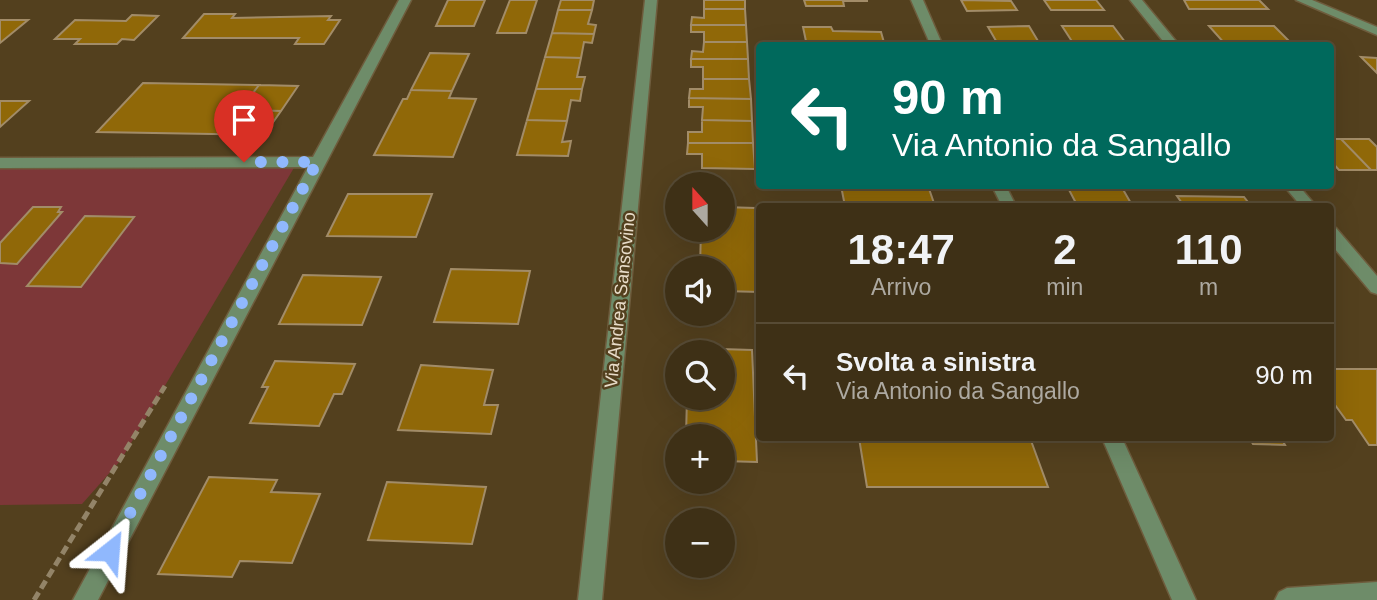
<!DOCTYPE html>
<html lang="it">
<head>
<meta charset="utf-8">
<style>
  body { margin:0; font-family:Helvetica,sans-serif; background:#45381f; color:#f1f3f6; height:100vh; display:flex; flex-direction:column; font-size:26px; white-space:nowrap }
  * { box-sizing:border-box; margin:0 }
  p { font-size:23px; color:#ada9a1 }
  .icon { flex:none; width:38px; height:38px; fill:none; stroke:currentColor; stroke-width:2; stroke-linecap:round; stroke-linejoin:round }
  .map { position:relative; flex:1; overflow:hidden }
  .details { position:absolute; left:756px; top:203px; width:578px; height:238px; display:flex; flex-direction:column; background:#3e3016; border-radius:7px; box-shadow:0 7px 28px #0002,0 0 0 2px #574b35 }
  .details>* { flex:none }
  .top-card { position:absolute; left:756px; top:42px; width:578px; height:147px; border-radius:7px; box-shadow:0 7px 28px #0002,0 0 0 2px #574b35; background:#00695c; color:#fff; overflow:hidden }
  .needle { width:46px; rotate:339deg }
  .controls { position:absolute; left:665px; top:172px; display:grid; gap:14px }
  .controls a { display:grid; place-items:center; width:70px; height:70px; border-radius:50%; background:#3e3016; box-shadow:0 7px 28px #0002,0 0 0 2px #574b35; font-size:35px }
  .pin { position:absolute; display:grid; place-items:center; width:60px; height:60px; color:#fff; margin:-72px -30px; border-radius:50% 50% 50% 0; rotate:-45deg; box-shadow:0 0 7px #0007 }
  .pin .icon { rotate:45deg }
  .me { position:absolute; width:77px; margin:-38px; rotate:28deg; stroke-linejoin:round; filter:drop-shadow(0 0 5px #0008) }
  .turn { display:flex; align-items:center; gap:24px; height:147px; padding:0 21px; font-size:32px }
  .turn .icon { width:91px; height:91px; stroke-width:2.5 }
  .turn b { display:block; font-size:49px; line-height:60px }
  .eta { display:flex; justify-content:space-evenly; align-items:center; height:119px; text-align:center }
  .eta b { font-size:42px; font-weight:800; line-height:49px }
  ul { padding:0; list-style:none }
  li { display:flex; align-items:center; gap:21px; height:105px; padding:0 21px; border-top:2px solid #574b35 }
  li div { flex:1 }
  li b { display:block; font-size:26px }
  li em { font-style:normal }
  .map>svg:first-child { display:block }
  .green { fill:#7d3738 }
  .building { fill:#906808; stroke:#a28c68; stroke-width:2 }
  .lines { fill:none; stroke-linecap:round; stroke-linejoin:round }
  .minor-casing { stroke:#6e5c3d; stroke-width:3 }
  .path { stroke:#938468; stroke-width:5; stroke-dasharray:9 4.5; stroke-linecap:butt }
  .minor { fill:#6e8c69; fill-rule:evenodd }
  .route { stroke:#90b8fd; stroke-width:12; stroke-dasharray:0 21.6 }
  .labels { text-anchor:middle; dominant-baseline:central; stroke-width:5; stroke-linejoin:round; paint-order:stroke }
  .street-label { font-size:18px; fill:#e8dcc9; stroke:#53401e }
</style>
</head>
<body>
<div class="map">
<svg width="1377" height="600" viewBox="0 0 1377 600">
  <rect width="100%" height="100%" fill="#53401e"/>
  <path class="green" d="M0 160 298 161 121 460 82 504 0 505Z"/>
  <path class="building" d="M448 0H485L474 26H436Z
    M510 0H537L526 33H497Z
    M561 0H594L592 10H558Z
    M704 0H745V9H704Z
    M804 0H867V1H843L844 6H806Z
    M961 0 1011 1 1017 10 967 11Z
    M1044 0H1096L1104 10H1051Z
    M1184 0H1259L1268 9H1189Z
    M704 9H745L746 25H691L692 17 704 18Z
    M558 10H592L588 24 596 25 594 34 552 33Z
    M204 14H235L232 18 331 16 328 20H340L324 44H295L299 38H183Z
    M132 15 158 16 134 40 122 39 117 44H75L80 39H55L75 20 126 21Z
    M0 20H28L0 43Z
    M691 25H746L747 42H704V32H691Z
    M1029 26 1041 46H999L988 27Z
    M1062 26H1113L1128 46H1075Z
    M1209 26H1274L1291 43 1225 44Z
    M803 27H831L833 31 881 32 885 46H807Z
    M552 33 594 34 592 43 584 42 581 58 545 57Z
    M704 42H747L748 59H691L692 51 703 52Z
    M430 53 469 54 452 91 411 90Z
    M545 57 581 58 577 77H585L582 89H536Z
    M1361 57 1377 58V73Z
    M691 59H748L749 79H703V67H691Z
    M703 79H749L751 99 689 98 690 89H703Z
    M143 83 259 85 240 110 281 111 264 135 97 132Z
    M259 85 298 86 281 111 240 110Z
    M536 89H582L580 101 571 100 567 121 527 120Z
    M411 90 452 91 449 98 476 99 453 157 374 155 403 99H407Z
    M689 98 751 99 752 121 702 120 703 107H689Z
    M0 101H29L0 127Z
    M527 120 567 121 562 142 571 141 568 156 517 155Z
    M702 120 752 121 753 143H688V132H702Z
    M1330 139H1341L1371 170H1339L1330 160Z
    M1341 139H1369L1377 147V170H1371Z
    M688 143H753L755 169 702 168V154H687Z
    M841 186H928L935 206H845Z
    M1067 186H1121L1132 205H1077Z
    M348 194H432L416 237 327 236Z
    M1177 196 1244 197 1251 206H1184Z
    M33 207H61L58 212H62L17 264 0 263V243Z
    M723 207 755 208 760 292 723 291V268H700L701 229H723Z
    M85 216 134 217 81 287 27 286Z
    M451 269 530 271 518 324 434 322Z
    M303 275 381 277 362 325 279 324Z
    M688 348 752 350 757 462 723 461V436H686L687 397H723V352H688Z
    M275 361 355 364 342 394H334L319 426 250 423 268 387H262Z
    M421 365 493 370 484 405H498L491 434 398 430Z
    M1330 369H1377V445H1369L1352 420H1346L1330 398Z
    M859 438H1030L1048 487H867Z
    M1206 438H1281L1285 445 1253 444 1250 439Z
    M209 477 277 480 271 492 320 494 292 563 240 561 232 577 158 574Z
    M387 482 486 487 472 544 368 540Z"/>
  <g class="lines">
    <defs>
      <path id="minor" d="M399 0H411L98 600H73L308 167 0 168V158L313 157Z
        M645 0H657L602 600H578Z
        M911 0H923L943 46H931Z
        M1130 0H1142L1180 46H1167Z
        M1296 0H1312L1377 27V35Z
        M992 186H1006L1016 206H1002Z
        M1284 186H1299L1316 206H1301Z
        M1330 227 1336 228 1377 276V294L1371 292 1330 243Z
        M1102 438H1122L1196 600H1172Z
        M1377 582V600H1275L1279 592 1287 588Z"/>
    </defs>
    <use href="#minor" class="minor-casing"/>
    <path class="path" d="M34 600 165 386"/>
    <use href="#minor" class="minor"/>
  </g>
  <g class="lines">
    <path class="route" d="M110 551 317 162H244"/>
  </g>
  <g class="labels">
    <g class="street-label">
      <text transform="translate(620 300) rotate(-84)">Via Andrea Sansovino</text>
    </g>
  </g>
</svg>
<div class="controls">
<a><svg class="needle" viewBox="-14 -14 28 28"><path d="M0-13l5 13h-10z" fill="#e53935"/><path d="M0 13l5-13h-10z" fill="#ada9a1"/></svg></a>
<a><svg class="icon" aria-label="sound" viewBox="0 0 24 24"><path d="M4 9h4l5-4v14l-5-4H4zM17 9q2 3 0 6"/></svg></a>
<a><svg class="icon" aria-label="search" viewBox="0 0 24 24"><circle cx="10" cy="10" r="6"/><path d="M15 15l6 6"/></svg></a>
<a>+</a>
<a>−</a>
</div>
<div class="pin" style="left:244px;top:162px;background:#d93025"><svg class="icon" aria-label="arrive" viewBox="0 0 24 24"><path d="M6 21V4h12l-3 4 3 4H6"/></svg></div>
<svg class="me" style="left:110px;top:551px" viewBox="-20 -20 40 40"><path d="M0-17L14 15 0 8-14 15z" fill="#90b8fd" stroke="#fff" stroke-width="4"/></svg>
<div class="top-card">
<div class="turn"><svg class="icon" aria-label="left" viewBox="0 0 24 24"><path d="M17 20v-9H6M10 6l-5 5 5 5"/></svg><div><b>90 m</b>Via Antonio da Sangallo</div></div>
</div>
<section class="details">
<div class="eta">
<div><b>18:47</b><p>Arrivo</p></div>
<div><b>2</b><p>min</p></div>
<div><b>110</b><p>m</p></div>
</div>
<ul>
<li><svg class="icon" aria-label="left" viewBox="0 0 24 24"><path d="M17 20v-9H6M10 6l-5 5 5 5"/></svg><div><b>Svolta a sinistra</b><p>Via Antonio da Sangallo</p></div><em>90 m</em></li>
</ul>
</section>
</div>
</body>
</html>
